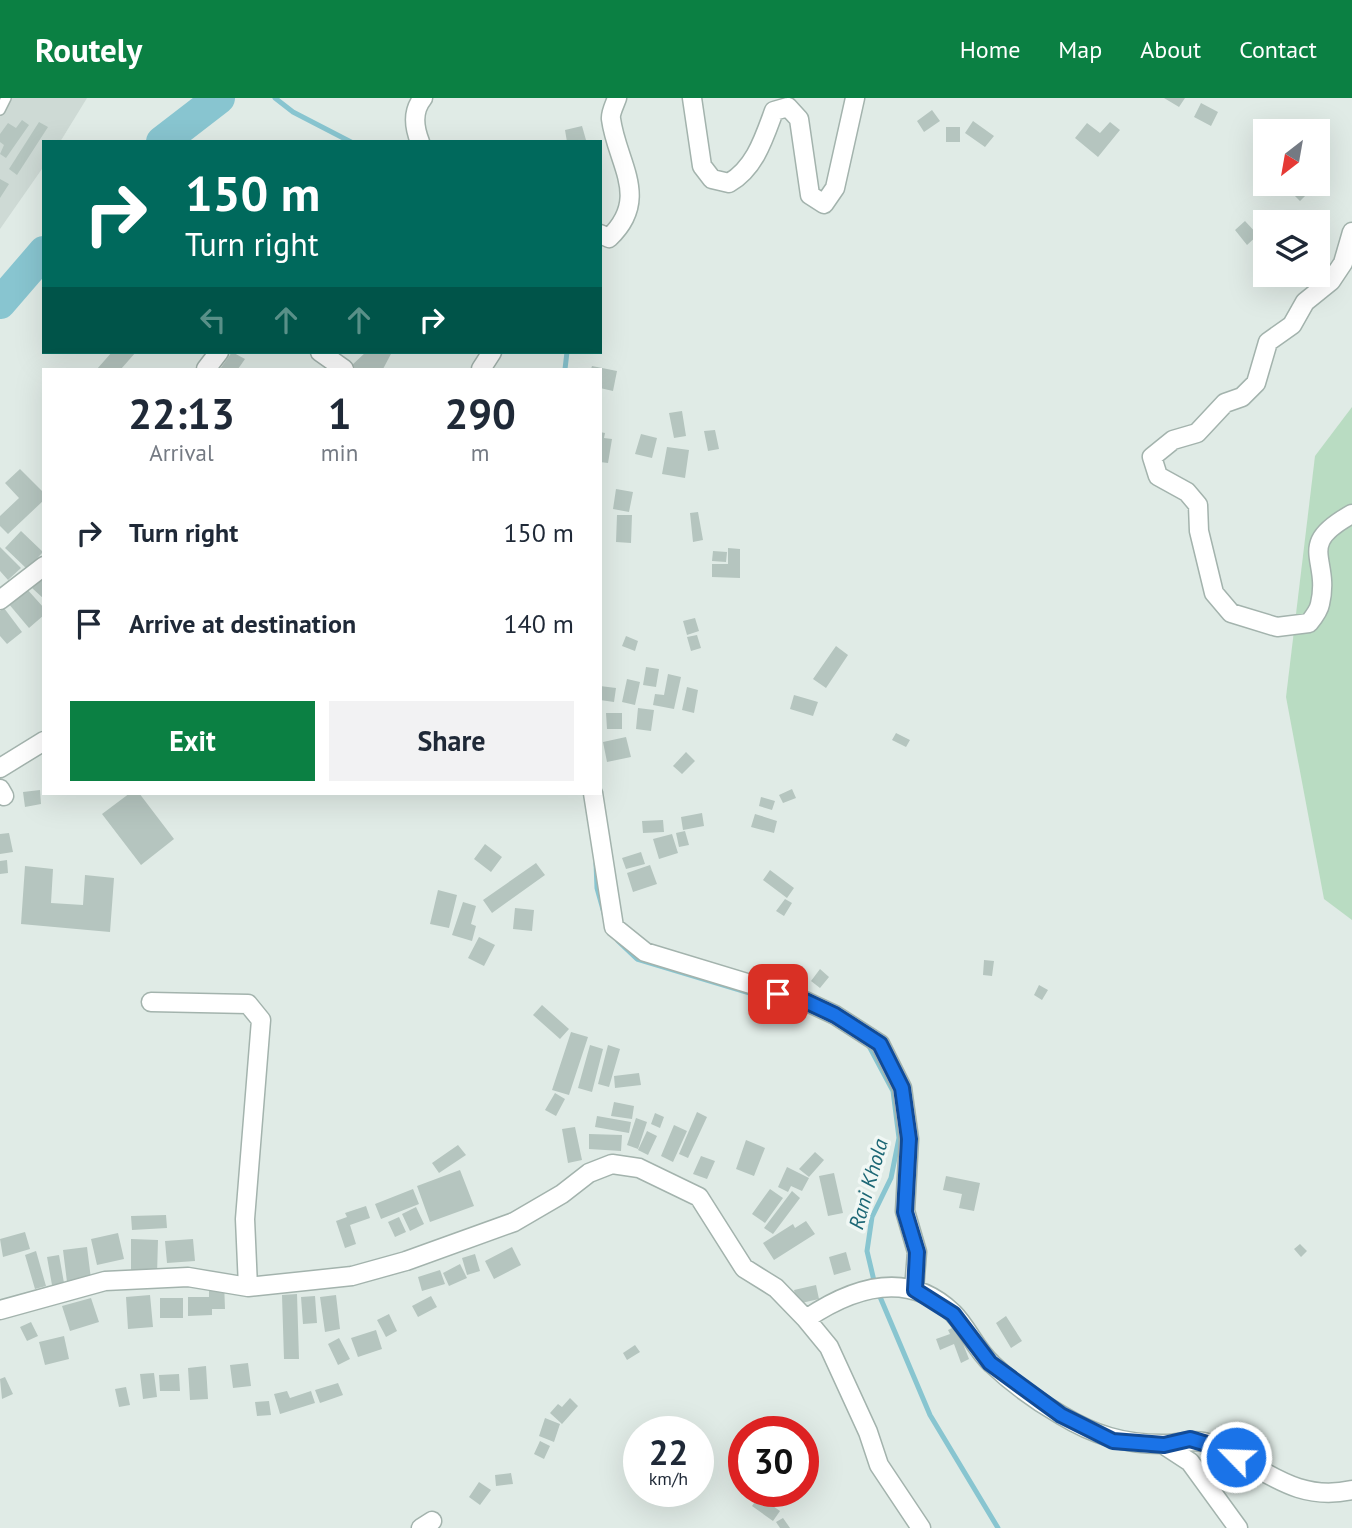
<!DOCTYPE html>
<html lang="en">
<head>
<meta charset="utf-8">
<style>
  body { margin:0; font-family:"PT Sans",sans-serif; background:#f2f2f3; color:#1f2937; height:100vh; display:flex; flex-direction:column; font-size:26px; white-space:nowrap }
  * { box-sizing:border-box; margin:0 }
  p { font-size:23px; color:#747a83 }
  .icon { flex:none; width:38px; height:38px; fill:none; stroke:currentColor; stroke-width:2; stroke-linecap:round; stroke-linejoin:round }
  .map { position:relative; flex:1; overflow:hidden }
  .panel { position:absolute; left:42px; top:270px; width:560px; height:427px; display:flex; flex-direction:column; background:#fff; border-radius:0px; box-shadow:0 7px 28px #0002 }
  .panel>* { flex:none }
  .guide { position:absolute; left:42px; top:42px; width:560px; height:214px; border-radius:0px; box-shadow:0 7px 28px #0002; background:#00695c; color:#fff; overflow:hidden }
  .needle { width:46px; rotate:211deg }
  .fabs { position:absolute; left:1253px; top:21px; display:grid; gap:14px }
  .fabs a { display:grid; place-items:center; width:77px; height:77px; border-radius:0px; background:#fff; box-shadow:0 7px 28px #0002; font-size:35px }
  .speed { position:absolute; left:623px; top:1318px; display:flex; gap:14px; font-size:35px; font-weight:700; text-align:center }
  .speed>* { display:grid; place-content:center; width:91px; height:91px; border-radius:50%; background:#fff; box-shadow:0 7px 28px #0002; line-height:1 }
  .speed small { font-size:18px; font-weight:400 }
  .speed .limit { border:10px solid #d22; background:#fff; color:#111 }
  .pin { position:absolute; display:grid; place-items:center; width:60px; height:60px; color:#fff; margin:-30px; border-radius:14px; box-shadow:0 4px 10px #0006 }
  .me { position:absolute; width:77px; margin:-38px; rotate:294deg; stroke-linejoin:round; filter:drop-shadow(0 0 5px #0008) }
  .turn { display:flex; align-items:center; gap:24px; height:147px; padding:0 28px; font-size:32px }
  .turn .icon { width:91px; height:91px; stroke-width:2.5 }
  .turn b { display:block; font-size:49px; line-height:60px }
  .lanes { display:flex; align-items:center; height:66px; padding:0 28px; background:#0003; justify-content:center; gap:35px; direction:ltr }
  .lanes .off { opacity:.35 }
  .eta { display:flex; justify-content:space-evenly; align-items:center; height:119px; text-align:center }
  .eta b { font-size:42px; font-weight:700; line-height:49px }
  .cta { display:flex; gap:14px; margin-top:auto; padding:14px 28px }
  .cta a { flex:1; height:80px; border-radius:0px; background:#0b8043; color:#fff; font-size:28px; font-weight:700; line-height:80px; text-align:center }
  .cta a+a { background:#f2f2f3; color:#1f2937 }
  ul { padding:0; list-style:none }
  li { display:flex; align-items:center; gap:21px; height:91px; padding:0 28px }
  li div { flex:1 }
  li b { display:block; font-size:26px }
  li em { font-style:normal }
  header { display:flex; align-items:center; gap:42px; box-sizing:border-box; height:98px; padding:0 35px; background:#0b8043; color:#fff }
  header strong { font-size:33px }
  nav { display:flex; gap:38px; margin-inline-start:auto; font-size:24px }
  .map>svg:first-child { display:block }
  .built { fill:#cedad5 }
  .green { fill:#b9dcc2 }
  .lines { fill:none; stroke-linecap:round; stroke-linejoin:round }
  .stream { stroke:#88c5d0; stroke-width:5 }
  .river { stroke:#88c5d0; stroke-width:32 }
  .building { fill:#b5c5bf }
  .service-casing { stroke:#a3b3ad; stroke-width:12 }
  .minor-casing { stroke:#a3b3ad; stroke-width:21 }
  .service { stroke:#fff; stroke-width:9 }
  .minor { stroke:#fff; stroke-width:18 }
  .route-casing { stroke:#114b97; stroke-width:18 }
  .route { stroke:#1a73e8; stroke-width:12 }
  .labels { text-anchor:middle; dominant-baseline:central; stroke-width:7; stroke-linejoin:round; paint-order:stroke }
  .water-label { font-size:21px; font-style:italic; fill:#1c6775; stroke:#f0f7f4 }
</style>
</head>
<body>
<header>
<strong>Routely</strong>
<nav><a>Home</a><a>Map</a><a>About</a><a>Contact</a></nav>
</header>
<div class="map">
<svg width="1352" height="1430" viewBox="0 0 1352 1430">
  <rect width="100%" height="100%" fill="#e0ebe6"/>
  <path class="built" d="M0 0H87L60 44H44V68L0 131Z"/>
  <path class="green" d="M1352 309V822L1324 801 1286 599 1315 358Z"/>
  <g class="lines">
    <path class="stream" d="M275 0 293 14 351 44
      M565 271 567 254
      M596 765 597 790 609 833
      M618 843 637 861 763 899
      M869 948 893 993 899 1040 891 1080 872 1119 867 1153 875 1187 930 1317 998 1430"/>
    <path class="river" d="M162 44 219 0
      M0 205 44 154"/>
  </g>
  <path class="building" d="M1164 0H1185L1179 9Z
    M1201 5 1218 14 1211 28 1194 19Z
    M932 12 940 23 924 34 917 23Z
    M22 22 29 27 6 60 0 56 4 47 0 44V36L8 25 16 30Z
    M973 23 994 38 985 49 965 35Z
    M39 24 48 29 17 77 9 71Z
    M1110 24 1120 32 1098 59 1075 40 1087 25 1100 35Z
    M582 28 586 42 567 44 565 32Z
    M946 29H960V44H946Z
    M0 81 9 86 0 100Z
    M1291 86H1304L1311 92 1300 103 1287 90Z
    M1245 123 1258 137 1247 147 1235 132Z
    M112 254H136L121 271H97Z
    M232 254 245 261 238 271H220Z
    M366 254H392L383 271H357L351 268Z
    M592 268 617 273 613 293 600 290V271H591Z
    M682 313 686 338 674 340 669 315Z
    M715 332 719 351 708 353 704 333Z
    M600 334 605 335 604 340 612 341 608 365 600 364Z
    M641 336 657 340 652 360 635 356Z
    M667 349 689 352 685 380 662 376Z
    M20 371 44 395V402L8 436 0 428V418L19 400 5 385Z
    M616 391 633 394 629 414 613 411Z
    M698 414 703 442 693 444 690 415Z
    M617 417H632L631 445 616 444Z
    M21 433 43 454 27 471 5 450Z
    M0 449 21 470 8 482 0 473Z
    M728 450 740 451V480L712 479V466H728Z
    M713 453 727 454 726 464 712 463Z
    M44 478V501L32 490Z
    M26 490 44 510V517L29 530 8 505Z
    M4 510 22 534 7 546 0 538V513Z
    M695 520 699 533 687 537 683 523Z
    M697 537 701 550 691 553 687 539Z
    M626 538 638 543 635 553 622 548Z
    M836 548 848 557 826 590 813 581Z
    M646 569 659 571 656 589 643 587Z
    M668 576 681 579 674 611 653 607 655 596 664 597Z
    M627 581 640 584 635 607 622 604Z
    M600 588 616 590 614 604 600 602Z
    M687 589 698 592 694 615 682 612Z
    M794 597 818 604 813 618 790 611Z
    M638 610 654 612 651 633 636 631Z
    M606 615H622V631H607Z
    M896 635 910 642 906 649 892 642Z
    M626 639 631 659 607 664 603 644Z
    M686 654 695 663 682 676 673 668Z
    M792 691 796 700 783 705 779 697Z
    M40 692 41 706 25 709 23 694Z
    M130 695H139L174 741 141 767 102 716Z
    M761 699 775 703 772 712 759 708Z
    M702 715 704 728 683 732 681 719Z
    M755 716 777 723 774 735 751 729Z
    M663 722 664 734 643 735 642 723Z
    M685 733 689 747 679 749 676 735Z
    M9 735 13 754 0 756V736Z
    M672 736 678 755 659 761 653 741Z
    M485 746 502 759 491 774 474 761Z
    M641 754 645 766 626 771 622 760Z
    M7 762 8 775 0 776V763Z
    M536 765 545 777 492 815 483 802Z
    M650 767 657 786 633 794 627 775Z
    M25 768 53 771 51 805 83 807 85 777 114 780 110 834 21 826Z
    M770 772 794 790 787 800 763 782Z
    M438 792 457 797 449 830 430 826Z
    M785 801 792 805 784 818 776 813Z
    M463 804 476 808 471 826 476 828 472 843 452 837Z
    M515 810 534 812 532 833 513 831Z
    M479 839 495 847 484 868 468 860Z
    M984 862 994 863 992 878 983 877Z
    M820 871 829 879 820 890 811 883Z
    M1039 887 1048 892 1042 902 1034 897Z
    M542 907 569 931 560 941 533 917Z
    M571 934 588 939 569 997 552 992Z
    M590 947 603 951 592 994 578 990Z
    M608 947 620 951 609 989 598 986Z
    M639 975 641 987 615 990 614 978Z
    M555 995 565 1001 556 1018 545 1012Z
    M614 1004 634 1008 632 1021 611 1018Z
    M697 1014 707 1019 688 1060 679 1056Z
    M655 1015 664 1019 660 1030 651 1026Z
    M597 1018 631 1024 629 1035 595 1029Z
    M636 1020 647 1024 638 1051 627 1047Z
    M674 1027 687 1033 673 1064 661 1058Z
    M575 1029 582 1062 568 1065 562 1031Z
    M647 1033 657 1038 648 1057 638 1052Z
    M589 1036 622 1037 621 1053 589 1051Z
    M746 1042 765 1050 754 1078 736 1071Z
    M458 1047 466 1057 439 1075 432 1065Z
    M815 1054 824 1062 809 1079 799 1071Z
    M701 1058 715 1063 707 1081 693 1076Z
    M787 1069 809 1080 802 1093 791 1088 788 1094 778 1089Z
    M460 1072 474 1108 430 1124 417 1088Z
    M834 1075 843 1115 828 1118 819 1078Z
    M946 1078 980 1085 974 1113 959 1110 962 1096 943 1092Z
    M413 1091 419 1106 381 1121 375 1106Z
    M770 1091 783 1100 765 1125 752 1116Z
    M792 1093 800 1100 773 1136 764 1130Z
    M366 1108 370 1120 350 1127 356 1146 345 1150 336 1123 347 1119 345 1115Z
    M416 1109 424 1126 410 1133 402 1116Z
    M166 1117 167 1130 132 1132 131 1118Z
    M399 1119 406 1134 395 1139 388 1124Z
    M806 1123 815 1136 774 1162 763 1145 793 1126 795 1130Z
    M25 1134 30 1151 3 1159 0 1141Z
    M118 1135 124 1161 97 1167 91 1141Z
    M131 1141 158 1142 157 1177 131 1176Z
    M193 1141 195 1163 167 1165 165 1143Z
    M1300 1146 1307 1153 1301 1159 1294 1151Z
    M87 1149 91 1181 67 1184 63 1152Z
    M512 1149 521 1167 494 1181 485 1163Z
    M36 1153 46 1188 35 1191 25 1157Z
    M846 1154 851 1172 834 1177 829 1159Z
    M475 1156 480 1173 467 1177 462 1160Z
    M59 1157 64 1185 52 1187 47 1159Z
    M460 1166 467 1180 449 1188 443 1175Z
    M440 1172 445 1186 422 1193 418 1179Z
    M224 1184 225 1211H212V1217L188 1218V1199H209V1185Z
    M816 1187 819 1201 797 1206 794 1192Z
    M297 1196 299 1261H284L282 1197Z
    M150 1197 153 1229 128 1231 126 1199Z
    M336 1197 340 1231 325 1234 320 1199Z
    M315 1198 317 1225 303 1226 301 1199Z
    M431 1198 437 1209 418 1219 412 1208Z
    M91 1200 99 1224 70 1233 62 1208Z
    M160 1200H183V1220H160Z
    M389 1216 397 1233 386 1239 377 1222Z
    M1006 1218 1022 1243 1011 1250 996 1225Z
    M31 1224 38 1238 27 1243 20 1229Z
    M956 1228 969 1261 961 1265 954 1246 940 1252 936 1241 950 1236 948 1232Z
    M376 1232 382 1251 358 1259 351 1240Z
    M64 1238 69 1261 45 1267 39 1244Z
    M339 1240 350 1261 338 1267 328 1246Z
    M635 1247 640 1254 627 1262 623 1255Z
    M248 1265 251 1288 233 1290 230 1267Z
    M206 1268 208 1301 190 1302 188 1270Z
    M154 1275 157 1299 143 1301 140 1276Z
    M179 1276 180 1293H160L159 1277Z
    M5 1279 13 1296 2 1301 0 1281Z
    M338 1285 343 1297 320 1305 315 1292Z
    M126 1289 130 1307 119 1309 115 1291Z
    M287 1293 290 1300 311 1293 315 1305 280 1316 274 1296Z
    M570 1300 578 1308 562 1326 550 1315 558 1306 562 1309Z
    M269 1303 271 1317 257 1318 255 1304Z
    M545 1320 560 1326 554 1344 539 1338Z
    M540 1343 550 1348 544 1361 534 1356Z
    M511 1375 513 1386 496 1388 495 1377Z
    M479 1384 491 1392 480 1407 469 1399Z
    M759 1398 780 1413 773 1423 752 1408Z
    M783 1420 790 1430H780L776 1424Z"/>
  <g class="lines">
    <defs>
      <path id="service" d="M0 12 6 0"/>
      <path id="minor" d="M692 0 702 68 712 81 729 85C755 70 764 40 774 13L788 9 799 21 810 97 824 106 835 90 855 0
        M420 44C414 29 412 13 423 0
        M1352 134 1343 165 1331 183 1305 204 1292 227 1268 244 1256 285 1242 299 1225 305 1197 335 1173 342 1152 359 1158 378 1187 394 1198 407 1199 433 1214 495 1231 515 1277 529 1309 525C1313 520 1319 512 1320 506 1331 459 1294 448 1352 416
        M600 136 609 140C651 100 617 66 611 21 610 15 615 6 617 0
        M320 254 344 271
        M206 271 219 254
        M481 271 492 254
        M0 502 44 468
        M0 670 44 643
        M0 691 4 698
        M593 695 614 829 645 854 803 902 835 917 880 946 902 990 909 1041 905 1113 917 1154 914 1192
        M151 904 248 906 261 922 245 1121 248 1189
        M0 1212 105 1183 188 1179 248 1189 352 1178 406 1163 514 1124 562 1096 589 1075 612 1066 639 1070 699 1099 744 1170 776 1190 806 1221C852 1190 907 1171 953 1215 968 1230 976 1252 992 1266 1012 1285 1037 1303 1061 1317 1094 1337 1123 1346 1162 1346 1177 1347 1188 1341 1204 1344 1259 1363 1290 1406 1352 1392
        M806 1221 829 1249 868 1334 879 1367 921 1430
        M1164 1347 1190 1364 1238 1430
        M421 1430 432 1423"/>
    </defs>
    <use href="#service" class="service-casing"/>
    <use href="#minor" class="minor-casing"/>
    <use href="#service" class="service"/>
    <use href="#minor" class="minor"/>
  </g>
  <g class="lines">
    <defs>
      <path id="route" d="M778 896 803 902 835 917 880 946 902 990 909 1041 905 1114 917 1154 915 1192 953 1216 990 1265 1061 1317 1113 1343 1164 1347 1190 1341 1217 1349 1236 1359"/>
    </defs>
    <use href="#route" class="route-casing"/>
    <use href="#route" class="route"/>
  </g>
  <g class="labels">
    <g class="water-label">
      <text transform="translate(868 1086) rotate(-74)">Rani Khola</text>
    </g>
  </g>
</svg>
<div class="fabs">
<a><svg class="needle" viewBox="-14 -14 28 28"><path d="M0-13l5 13h-10z" fill="#e53935"/><path d="M0 13l5-13h-10z" fill="#747a83"/></svg></a>
<a><svg class="icon" aria-label="layers" viewBox="0 0 24 24"><path d="M12 4l9 5-9 5-9-5zM3 14l9 5 9-5"/></svg></a>
</div>
<div class="speed"><div>22<small>km/h</small></div><div class="limit">30</div></div>
<div class="pin" style="left:778px;top:896px;background:#d93025"><svg class="icon" aria-label="arrive" viewBox="0 0 24 24"><path d="M6 21V4h12l-3 4 3 4H6"/></svg></div>
<svg class="me" style="left:1236px;top:1359px" viewBox="-20 -20 40 40"><circle r="17" fill="#1a73e8" stroke="#fff" stroke-width="3"/><path d="M0-11L8 9 0 5-8 9z" fill="#fff"/></svg>
<div class="guide">
<div class="turn"><svg class="icon" aria-label="right" viewBox="0 0 24 24"><path d="M7 20v-9h11M14 6l5 5-5 5"/></svg><div><b>150 m</b>Turn right</div></div>
<div class="lanes"><svg class="icon off" aria-label="left" viewBox="0 0 24 24"><path d="M17 20v-9H6M10 6l-5 5 5 5"/></svg><svg class="icon off" aria-label="ahead" viewBox="0 0 24 24"><path d="M12 20V5M6 11l6-6 6 6"/></svg><svg class="icon off" aria-label="ahead" viewBox="0 0 24 24"><path d="M12 20V5M6 11l6-6 6 6"/></svg><svg class="icon" aria-label="right" viewBox="0 0 24 24"><path d="M7 20v-9h11M14 6l5 5-5 5"/></svg></div>
</div>
<section class="panel">
<div class="eta">
<div><b>22:13</b><p>Arrival</p></div>
<div><b>1</b><p>min</p></div>
<div><b>290</b><p>m</p></div>
</div>
<ul>
<li><svg class="icon" aria-label="right" viewBox="0 0 24 24"><path d="M7 20v-9h11M14 6l5 5-5 5"/></svg><div><b>Turn right</b></div><em>150 m</em></li>
<li><svg class="icon" aria-label="arrive" viewBox="0 0 24 24"><path d="M6 21V4h12l-3 4 3 4H6"/></svg><div><b>Arrive at destination</b></div><em>140 m</em></li>
</ul>
<div class="cta"><a>Exit</a><a>Share</a></div>
</section>
</div>
</body>
</html>
